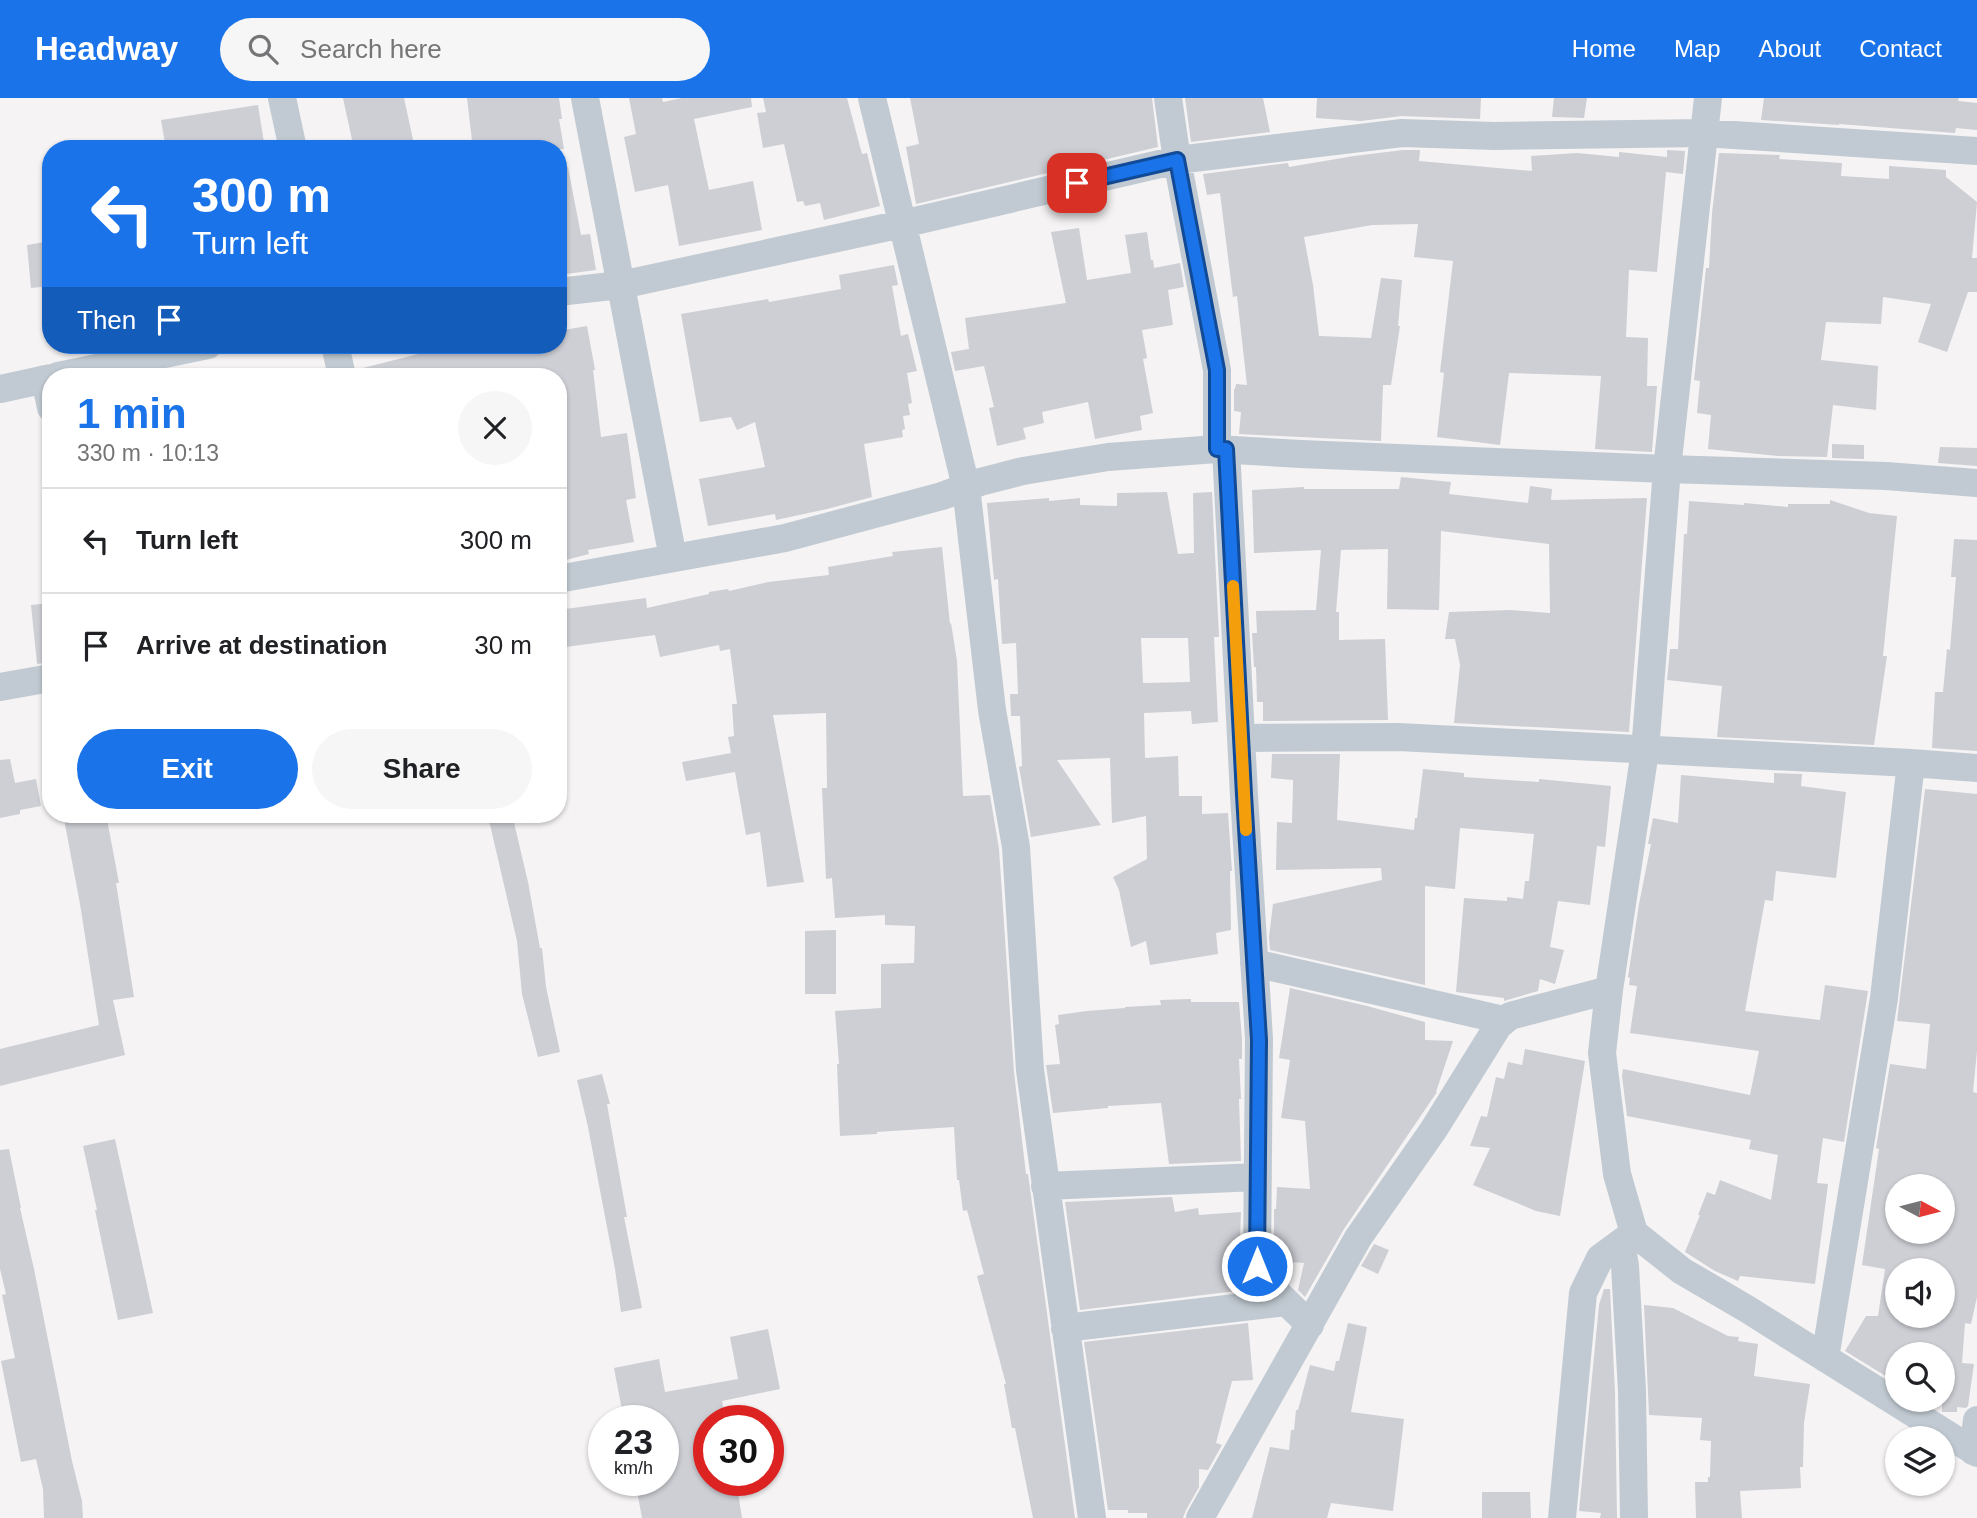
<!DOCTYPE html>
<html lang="en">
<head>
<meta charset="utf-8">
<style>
  body { margin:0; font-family:Helvetica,sans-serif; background:#f6f6f6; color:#202124; height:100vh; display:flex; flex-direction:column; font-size:26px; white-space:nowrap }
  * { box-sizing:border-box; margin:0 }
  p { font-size:23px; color:#757577 }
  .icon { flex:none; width:38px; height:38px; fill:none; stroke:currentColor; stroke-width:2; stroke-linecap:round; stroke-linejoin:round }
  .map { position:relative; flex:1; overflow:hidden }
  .drawer { position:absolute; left:42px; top:270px; width:525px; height:455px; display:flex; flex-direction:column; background:#fff; border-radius:28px; box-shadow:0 2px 5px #0004 }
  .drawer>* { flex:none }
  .guide { position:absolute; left:42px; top:42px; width:525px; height:214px; border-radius:28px; box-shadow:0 2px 5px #0004; background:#1a73e8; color:#fff; overflow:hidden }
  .needle { width:46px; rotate:97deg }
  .tools { position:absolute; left:1885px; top:1076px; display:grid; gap:14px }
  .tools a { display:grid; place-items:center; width:70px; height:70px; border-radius:50%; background:#fff; box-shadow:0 2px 5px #0004; font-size:35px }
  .speed { position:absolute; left:588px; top:1307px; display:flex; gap:14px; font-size:35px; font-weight:700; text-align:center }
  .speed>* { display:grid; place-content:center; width:91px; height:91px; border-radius:50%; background:#fff; box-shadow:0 2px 5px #0004; line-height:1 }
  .speed small { font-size:18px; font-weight:400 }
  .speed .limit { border:10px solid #d22; background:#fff; color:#111 }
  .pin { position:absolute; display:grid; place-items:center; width:60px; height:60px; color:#fff; margin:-30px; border-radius:14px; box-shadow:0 4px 10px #0006 }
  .me { position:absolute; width:77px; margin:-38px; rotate:0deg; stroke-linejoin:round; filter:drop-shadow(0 0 5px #0008) }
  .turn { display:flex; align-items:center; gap:24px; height:147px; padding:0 35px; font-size:32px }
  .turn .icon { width:91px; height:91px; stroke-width:2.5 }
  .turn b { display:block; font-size:49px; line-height:60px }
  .then { display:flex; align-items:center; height:66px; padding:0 35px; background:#0003; gap:14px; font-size:26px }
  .round { display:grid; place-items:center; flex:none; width:74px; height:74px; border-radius:37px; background:#f6f6f6 }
  .headline { display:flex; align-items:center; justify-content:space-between; height:119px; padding:0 35px }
  h1 { font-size:42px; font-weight:800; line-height:52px; color:#1a73e8 }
  .primary-button { display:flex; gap:14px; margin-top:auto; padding:14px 35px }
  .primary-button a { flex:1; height:80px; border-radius:42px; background:#1a73e8; color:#fff; font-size:28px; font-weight:800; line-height:80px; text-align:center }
  .primary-button a+a { background:#f6f6f6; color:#202124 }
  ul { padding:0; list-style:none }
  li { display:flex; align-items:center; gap:21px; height:105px; padding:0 35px; border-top:2px solid #e0e0e0 }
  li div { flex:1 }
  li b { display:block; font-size:26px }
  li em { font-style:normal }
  header { display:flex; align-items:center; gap:42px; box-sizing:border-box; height:98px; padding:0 35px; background:#1a73e8; color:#fff }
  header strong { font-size:33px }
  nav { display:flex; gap:38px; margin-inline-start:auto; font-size:24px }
  .search { width:490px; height:63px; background:#f6f6f6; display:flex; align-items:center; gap:18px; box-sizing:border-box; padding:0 24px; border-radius:38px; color:#757577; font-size:26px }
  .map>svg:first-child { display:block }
  .building { fill:#cdcfd5; fill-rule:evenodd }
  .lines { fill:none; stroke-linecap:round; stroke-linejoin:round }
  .street { stroke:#c1cad2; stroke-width:28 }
  .route-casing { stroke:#114b97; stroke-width:18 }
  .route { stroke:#1a73e8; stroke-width:12 }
  .slow { stroke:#f59e0b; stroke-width:12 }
</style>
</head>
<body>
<header>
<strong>Headway</strong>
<div class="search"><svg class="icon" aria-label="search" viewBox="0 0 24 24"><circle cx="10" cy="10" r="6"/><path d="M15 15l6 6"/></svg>Search here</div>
<nav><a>Home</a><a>Map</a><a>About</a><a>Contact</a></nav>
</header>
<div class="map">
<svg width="1977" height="1420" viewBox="0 0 1977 1420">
  <rect width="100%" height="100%" fill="#f5f3f3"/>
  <path class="building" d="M343 0H404L415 51H354Z
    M467 0H559L562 21H559L564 51H473Z
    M629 0H662L663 4 682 0H751L752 9 694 21 709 92 753 83 762 132 679 148 668 87 635 94 624 39 636 36Z
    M763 0H847L862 56 867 55 880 108 824 122 820 105 805 108 803 103 797 104 784 46 763 50 757 15 766 14Z
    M910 0H1152L1158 49 916 106 906 49 919 46Z
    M1185 0H1263L1270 34 1191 44Z
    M1317 0H1481L1480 21 1402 18 1361 23 1316 20Z
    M1554 0H1587L1584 20 1552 19Z
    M1764 0H1959L1958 3 1977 5V32L1956 30 1955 35 1839 26V27L1761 22Z
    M258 7 265 51H166L161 22Z
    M1403 52H1420L1419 63 1532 73 1531 58 1577 55 1619 59V54L1667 59V52L1685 53 1683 76 1666 74 1657 174 1629 172 1626 239 1648 240 1647 288H1657L1652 354 1595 351 1601 278 1509 275 1500 347 1437 339 1444 275 1440 274 1453 163 1414 159 1418 126 1372 127 1304 139 1313 187 1319 238 1371 240 1381 180 1402 182 1398 228H1400L1391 287H1383L1381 343 1239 336 1241 314 1234 313V291H1235L1236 286 1247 287 1237 198 1233 199 1220 95 1207 97 1203 76 1288 65 1289 69 1354 58Z
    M1719 55 1780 57 1779 61 1842 65 1841 78 1889 81V68L1946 72V79L1977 104 1972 160H1977V194H1968L1947 254 1918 244 1931 206 1883 199 1881 226 1826 224 1821 262 1878 268 1876 312 1833 307 1827 359 1778 358 1708 351 1711 317 1697 315 1700 283 1694 282 1706 170H1709L1712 115Z
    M568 69 581 137 590 136 596 172 558 177V70Z
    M1079 130 1087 182 1131 175 1125 137 1147 134 1151 162H1153L1154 170 1180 165 1184 189 1168 192 1173 227 1142 232 1147 260 1143 261 1153 315 1140 318 1142 332 1095 341 1088 304 1042 314 1044 325 1023 330 1026 341 997 348 989 310 994 309 984 268 955 273 951 254 969 251 965 220 1066 205 1051 134Z
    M51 143V188L31 190 27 147Z
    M894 167 898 187 892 188 901 238 908 236 917 273 907 275 912 305 908 306 910 317 903 318 905 331 902 332 903 339 864 346 872 399 827 411 776 422 775 416 708 428 699 381 765 369 755 324 737 332 731 319 700 324 681 216 768 201 769 204 841 191 839 177Z
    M587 228 595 272H593L601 339 627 335 636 400 626 402 634 444 588 452 589 456 558 464V278H360L359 271 430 253V247H489L490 253 525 247H558V233Z
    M1832 346 1864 347V361L1832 360Z
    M1940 349 1977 350V368L1938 365Z
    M1401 379 1451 384 1449 396 1528 405 1530 388 1552 391 1551 402 1647 400 1629 634 1454 625 1460 567 1455 541H1445L1449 514 1511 512 1550 515 1549 446 1441 433 1439 512 1387 511 1388 451 1341 452 1336 514H1339V542L1385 541 1388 622 1263 623V604H1257L1256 569H1254L1252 535H1257L1256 513 1316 512 1321 452 1254 455 1252 392 1304 389V391H1399Z
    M1167 394 1178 456 1194 455 1193 395 1212 394 1219 539H1214L1218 624 1192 626 1191 613 1144 615 1145 660 1178 658 1179 698H1202V716L1228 715 1232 773H1230L1231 832 1216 835 1218 856 1150 867 1146 843 1131 849 1119 792 1113 779 1147 761 1146 718 1112 725 1110 660 1057 662 1101 727 1031 739 1019 669 1022 668 1020 618H1011L1010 596H1018L1016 545 1002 546 998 481 994 482 987 405 1049 400V403L1080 400V407L1117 408V395ZM1141 540H1188L1190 584 1143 585Z
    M1830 402 1869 415 1897 418 1883 558H1887L1874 647 1717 639 1722 588 1667 582 1670 551H1678L1684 436H1687L1689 403 1744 407V405L1788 409V406H1830Z
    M1954 441 1977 442V653L1932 650 1935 594H1943L1947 551 1950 552 1956 479H1951Z
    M942 449 950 526 951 525 957 563 963 698 990 697 999 751 1014 974 1026 1076H1028L1075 1420H1033L1015 1330H1012L1004 1286H1006L977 1178 984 1176 967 1112 963 1113 959 1082H957L954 1029 877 1034V1036L840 1038 837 966H839L835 913 881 910V866L914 865 915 828 885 827V817L835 820 832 780 826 781 822 690H827L826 615 773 617 804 784 767 789 760 734 746 737 735 674 686 683 682 664 731 655 728 639 734 638 732 606H737L730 551 720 553 719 547 660 559 655 537 558 550V512L646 500 647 510 709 496V494L728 491 729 493 768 484 829 477 828 469 893 458 892 454Z
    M51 505V564L37 566 31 507Z
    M1272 656H1340L1337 722 1414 732 1415 720H1417L1423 671 1464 675V679L1539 684V681L1611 688 1605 749 1597 748 1590 807 1558 803 1550 849 1564 852 1555 886 1540 881 1538 893 1504 903V900L1456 894 1464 800 1507 803V799L1523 801 1525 783H1529L1534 736 1460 730 1455 791 1425 788V887L1270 852 1269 839 1273 806 1382 782 1381 770 1276 772 1277 724 1292 725 1293 687V682L1271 680Z
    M10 661 15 685 36 681 41 708 20 712V716L0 720V662Z
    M1774 675 1802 676 1801 688 1846 694 1836 780 1776 773 1773 803 1765 802 1745 913 1820 922 1825 887 1868 893 1844 1044 1823 1040 1817 1085 1828 1086 1815 1186 1740 1178 1738 1183 1715 1173 1685 1154 1700 1117H1698L1707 1094 1715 1097 1720 1082 1771 1102 1778 1057 1749 1051 1751 1042 1627 1018 1622 978 1623 971 1750 997 1759 953 1630 935 1637 888 1629 887 1630 880 1628 879 1639 806 1651 746H1648L1653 720 1678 725 1681 677 1774 685Z
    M1925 691 1977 696V953L1973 994 1977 995V1199L1971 1226 1965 1225 1962 1265 1974 1266 1968 1308 1966 1310 1957 1309V1314H1942V1256H1897V1285L1845 1253 1866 1218H1878L1885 1171 1862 1167 1879 1051 1876 1050 1890 966 1926 971 1930 926 1897 923ZM1897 1088H1942V1134H1897ZM1897 1172H1942V1218H1897Z
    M63 716H106L119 785H116L134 899 113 902 125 957 0 988V951L99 927 80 806Z
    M499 716H512L528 784 540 850H542L546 889 560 954 538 959 522 896 517 843 488 718Z
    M836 832V896H805V833Z
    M1290 890 1367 908 1425 924V942L1453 943 1436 994H1437L1344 1131 1305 1199 1298 1192 1304 1165 1274 1163V1111H1276L1277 1089 1310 1091 1305 1023 1281 1020 1290 962 1279 960Z
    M1191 901V904H1239L1242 941V961H1239L1241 1001H1239L1241 1063 1169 1066 1161 1005 1108 1008V1010L1053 1015 1046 967 1060 966 1055 927 1059 926 1058 917 1087 913 1125 910V909L1161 907 1160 902Z
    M1525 951 1585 963 1560 1118 1536 1113 1473 1087 1490 1050 1470 1048 1481 1018 1487 1019 1496 979 1504 981 1508 964 1522 967Z
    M602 976 610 1006H607L627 1119H624L642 1210 621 1214 615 1171 588 1029 577 982Z
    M115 1041 153 1215 118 1222 95 1112H97L83 1048Z
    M9 1051 21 1110H20L34 1171 72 1363 82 1403 83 1420H44L43 1391 36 1361 21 1364 1 1263 15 1260 2 1197 6 1196 0 1171V1052Z
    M1172 1099 1175 1114 1198 1110 1199 1117 1241 1114 1239 1162 1244 1192 1080 1212 1065 1104Z
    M1374 1146 1389 1152 1378 1176 1361 1168Z
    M1604 1191H1610L1615 1294 1617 1420H1600L1601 1415 1579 1413 1599 1207Z
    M1644 1207 1673 1210 1728 1238 1739 1239 1738 1243 1758 1246 1754 1278 1810 1286 1804 1325 1803 1369H1800L1801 1390 1740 1393 1742 1420H1696L1695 1384H1708V1379H1710L1711 1343 1700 1342 1702 1320 1649 1317Z
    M1248 1225 1253 1282 1232 1283 1216 1345 1222 1347 1208 1372 1199 1371V1389L1186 1412 1183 1420H1147V1415H1128V1412H1108L1084 1244Z
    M1348 1225 1367 1229 1351 1314 1404 1321 1393 1413 1331 1405 1327 1420H1252L1270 1349 1289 1352 1291 1332H1294L1296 1312H1298L1310 1267 1334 1273 1336 1263H1339Z
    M768 1231 780 1291 722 1303 726 1323H709V1382H736L742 1420H642L635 1382H663V1323H624L614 1270 659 1261 665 1294 738 1281 730 1239Z
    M1482 1394H1530L1531 1420H1482Z"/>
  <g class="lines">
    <path class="street" d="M282 0 293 51
      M585 0 673 460
      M872 0 966 389 992 612 1016 749 1030 972 1092 1420
      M1168 0 1177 62 1217 272V351
      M1708 0 1667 371 1645 653 1609 892 1602 955 1617 1076 1634 1135 1682 1173 1747 1211 1977 1355
      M558 194 621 187 902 126 1177 62 1402 35 1494 38 1703 35 1977 53
      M335 247 342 278
      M58 278 208 247
      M45 281 51 310
      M0 291 51 280
      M1226 351 1244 697 1259 941 1257 1168 1267 1185 1310 1227
      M558 481 785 440 942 398 980 384 1023 373 1108 359 1217 351 1301 356 1667 371 1886 378 1977 385
      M0 589 51 580
      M1241 640 1398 639 1911 665 1977 670
      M1254 865 1503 922
      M1045 1088 1258 1079
      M1621 1145 1625 1168 1632 1293 1634 1420
      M1065 1230 1286 1204
      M1825 1260 1884 900 1911 665
      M1973 1353 1977 1322
      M1200 1420 1358 1140 1434 1031 1498 928 1510 918 1609 892
      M1562 1420 1583 1195 1600 1160 1634 1135"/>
  </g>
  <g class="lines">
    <defs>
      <path id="route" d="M1077 85 1177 62 1217 272V351H1226L1244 697 1259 942 1257 1168"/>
    </defs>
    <use href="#route" class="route-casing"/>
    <use href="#route" class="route"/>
    <path class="slow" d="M1233 488 1246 732"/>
  </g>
</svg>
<div class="tools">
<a><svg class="needle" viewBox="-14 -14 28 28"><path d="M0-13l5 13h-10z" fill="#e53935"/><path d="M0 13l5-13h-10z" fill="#757577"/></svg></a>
<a><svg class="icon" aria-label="sound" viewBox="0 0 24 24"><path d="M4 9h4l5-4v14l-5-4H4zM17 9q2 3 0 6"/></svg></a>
<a><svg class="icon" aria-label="search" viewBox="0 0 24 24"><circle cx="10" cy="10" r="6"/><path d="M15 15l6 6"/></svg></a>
<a><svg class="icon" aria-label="layers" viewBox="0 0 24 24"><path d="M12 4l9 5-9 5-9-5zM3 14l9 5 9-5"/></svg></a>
</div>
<div class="speed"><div>23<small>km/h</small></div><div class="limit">30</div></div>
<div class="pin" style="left:1077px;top:85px;background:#d93025"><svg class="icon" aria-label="arrive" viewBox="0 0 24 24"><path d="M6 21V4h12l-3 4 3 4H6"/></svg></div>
<svg class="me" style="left:1257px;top:1168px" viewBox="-20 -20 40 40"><circle r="17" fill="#1a73e8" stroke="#fff" stroke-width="3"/><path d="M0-11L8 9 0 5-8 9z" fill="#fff"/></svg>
<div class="guide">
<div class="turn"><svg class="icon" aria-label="left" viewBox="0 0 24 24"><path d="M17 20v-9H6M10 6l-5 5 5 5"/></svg><div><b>300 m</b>Turn left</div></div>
<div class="then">Then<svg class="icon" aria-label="arrive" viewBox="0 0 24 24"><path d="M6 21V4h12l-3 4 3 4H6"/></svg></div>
</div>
<section class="drawer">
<div class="headline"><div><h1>1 min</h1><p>330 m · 10:13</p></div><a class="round"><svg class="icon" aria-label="close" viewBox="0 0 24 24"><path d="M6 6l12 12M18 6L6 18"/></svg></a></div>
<ul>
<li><svg class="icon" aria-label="left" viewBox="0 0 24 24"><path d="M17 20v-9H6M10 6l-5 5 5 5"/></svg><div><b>Turn left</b></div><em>300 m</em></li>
<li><svg class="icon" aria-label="arrive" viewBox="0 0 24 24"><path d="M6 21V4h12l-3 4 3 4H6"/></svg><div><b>Arrive at destination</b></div><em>30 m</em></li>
</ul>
<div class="primary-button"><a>Exit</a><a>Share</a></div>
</section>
</div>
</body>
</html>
